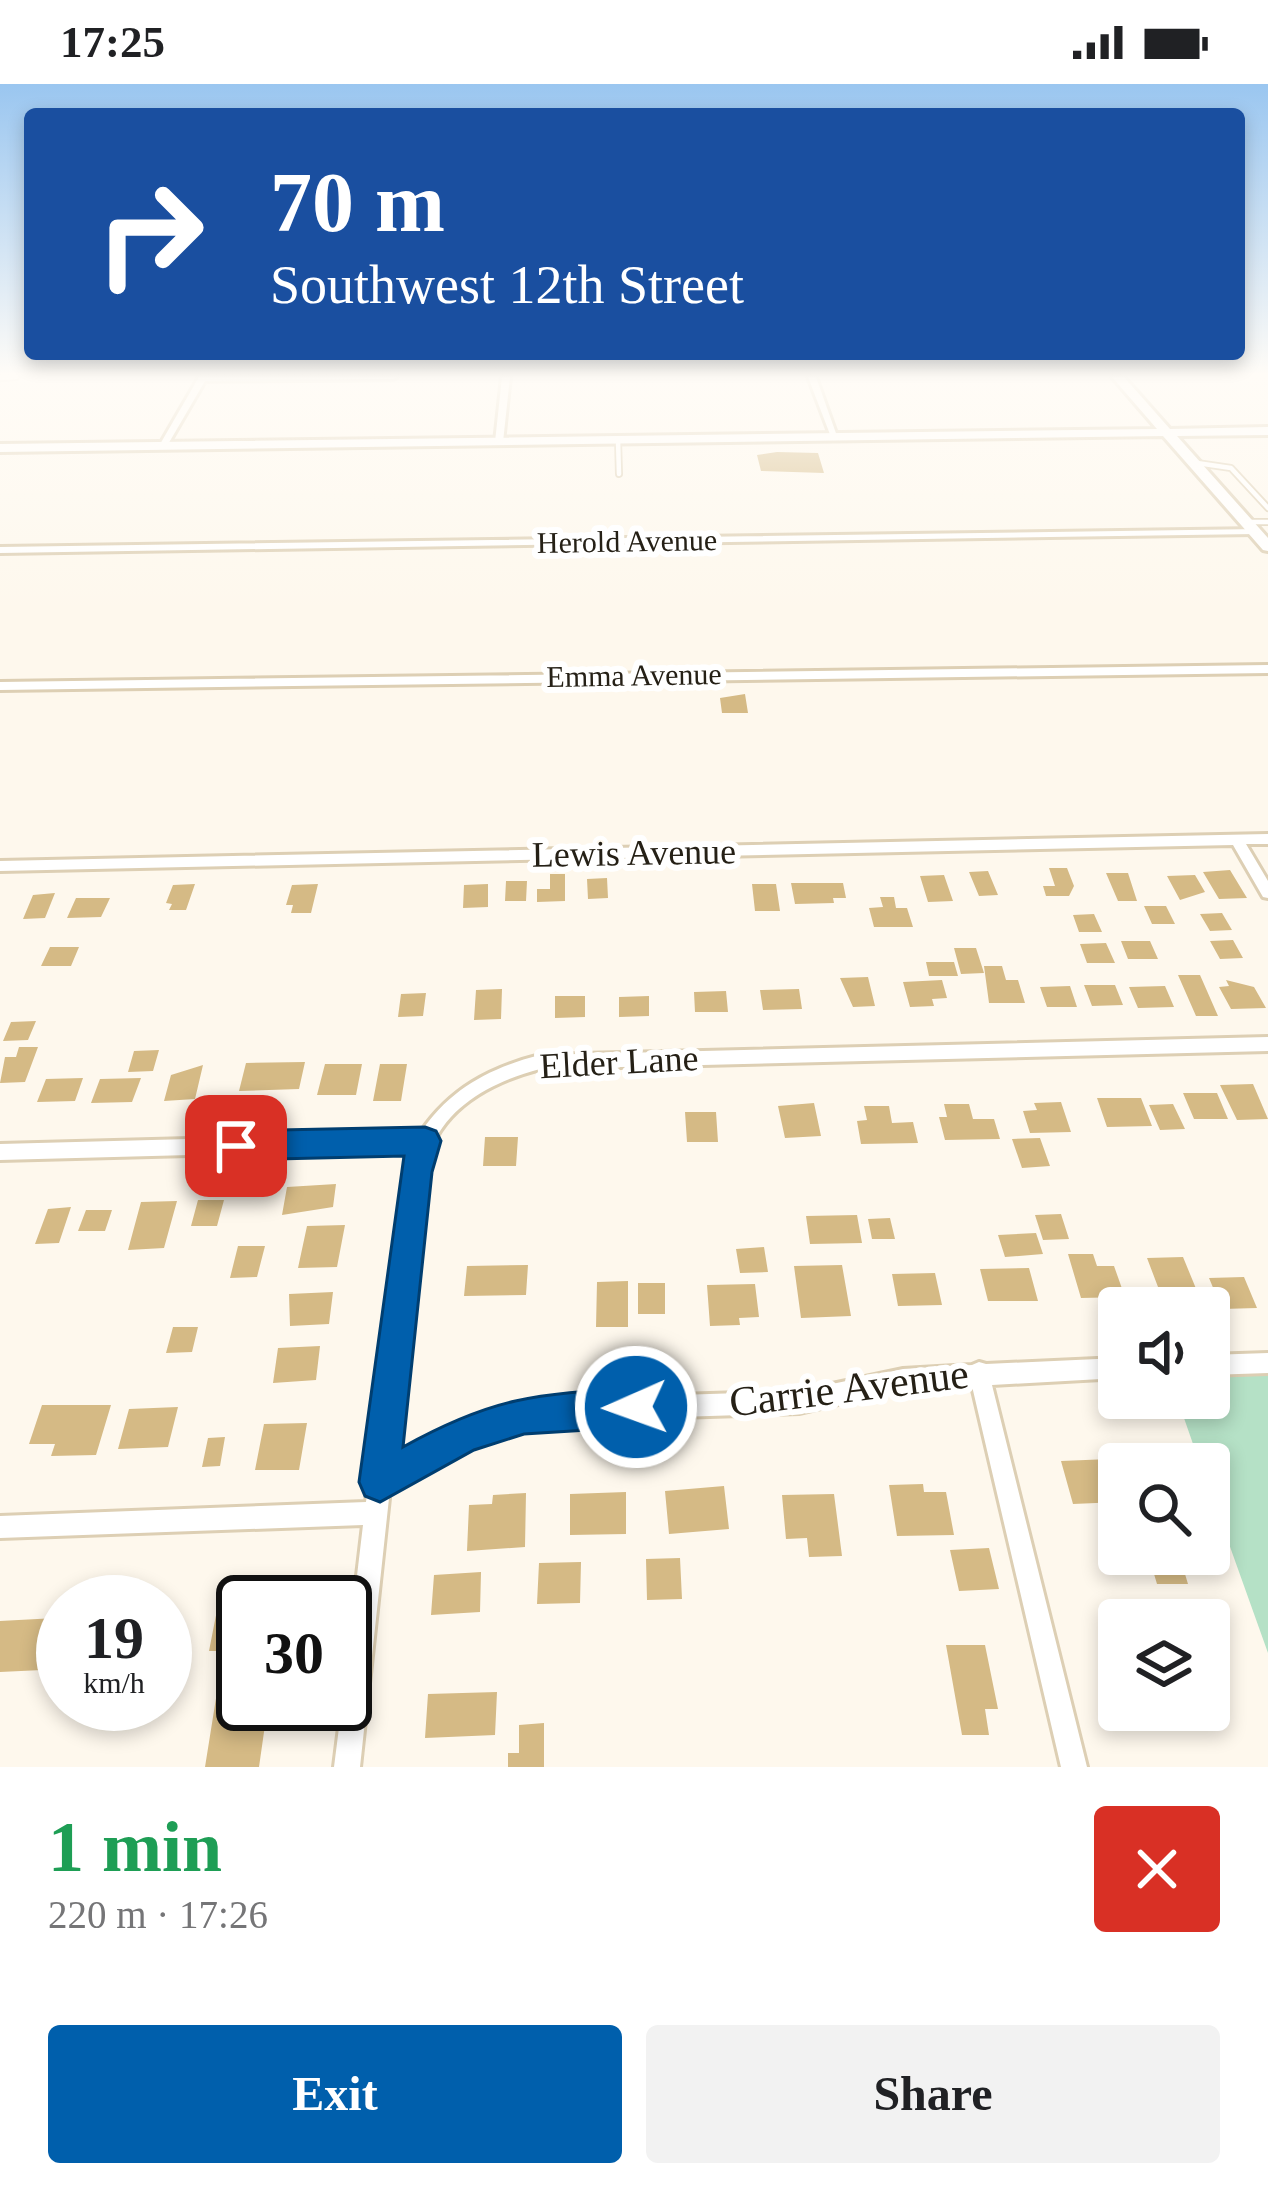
<!DOCTYPE html>
<html lang="en">
<head>
<meta charset="utf-8">
<style>
  body { margin:0; font-family:"Times New Roman",serif; background:#f2f2f2; color:#202124; height:100vh; display:flex; flex-direction:column; font-size:45px; white-space:nowrap }
  * { box-sizing:border-box; margin:0 }
  p { font-size:39px; color:#757577 }
  .icon { flex:none; width:66px; height:66px; fill:none; stroke:currentColor; stroke-width:2; stroke-linecap:round; stroke-linejoin:round }
  .map { position:relative; height:1683px; overflow:hidden }
  .drawer { display:flex; flex-direction:column; background:#fff; flex:1 }
  .drawer>* { flex:none }
  .guide { position:absolute; left:24px; top:24px; width:1221px; height:252px; border-radius:12px; box-shadow:0 6px 18px #0003; background:#1a4fa0; color:#fff; overflow:hidden }
  .fabs { position:absolute; left:1098px; top:1203px; display:grid; gap:24px }
  .fabs a { display:grid; place-items:center; width:132px; height:132px; border-radius:12px; background:#fff; box-shadow:0 6px 18px #0003; font-size:60px }
  .speed { position:absolute; left:36px; top:1491px; display:flex; gap:24px; font-size:60px; font-weight:700; text-align:center }
  .speed>* { display:grid; place-content:center; width:156px; height:156px; border-radius:50%; background:#fff; box-shadow:0 6px 18px #0003; line-height:1 }
  .speed small { font-size:30px; font-weight:400 }
  .speed .limit { border:6px solid #111; border-radius:18px; background:#fff; color:#111 }
  .pin { position:absolute; display:grid; place-items:center; width:102px; height:102px; color:#fff; margin:-51px; border-radius:24px; box-shadow:0 6px 18px #0006 }
  .me { position:absolute; width:132px; margin:-66px; rotate:268deg; stroke-linejoin:round; filter:drop-shadow(0 0 9px #0008) }
  .turn { display:flex; align-items:center; gap:42px; height:252px; padding:0 48px; font-size:54px }
  .turn .icon { width:156px; height:156px; stroke-width:2.5 }
  .turn b { display:block; font-size:84px; line-height:102px }
  .round { display:grid; place-items:center; flex:none; width:126px; height:126px; border-radius:12px; background:#f2f2f2 }
  .headline { display:flex; align-items:center; justify-content:space-between; height:204px; padding:0 48px }
  h1 { font-size:72px; font-weight:800; line-height:90px; color:#1e9e55 }
  .cta { display:flex; gap:24px; margin-top:auto; padding:24px 48px }
  .cta a { flex:1; height:138px; border-radius:12px; background:#005fac; color:#fff; font-size:48px; font-weight:800; line-height:138px; text-align:center }
  .cta a+a { background:#f2f2f2; color:#202124 }
  .status { display:flex; justify-content:space-between; align-items:center; height:84px; padding:0 60px; background:#fff; direction:ltr }
  .status svg { height:33px; fill:currentColor }
  .map>svg:first-child { display:block }
  .green { fill:#b5e1c6 }
  .building { fill:#d5ba85 }
  .lines { fill:none; stroke-linecap:round; stroke-linejoin:round }
  .lane-casing { stroke:#ddcfb4; stroke-width:8 }
  .street-casing { stroke:#ddcfb4; stroke-width:6 }
  .secondary-casing { stroke:#ddcfb4; stroke-width:6 }
  .lane { stroke:#fff; stroke-width:4.5 }
  .street { fill:#fff; fill-rule:evenodd }
  .secondary { fill:#fff; fill-rule:evenodd }
  .route { fill:#005fac; stroke:#003e70; stroke-width:3 }
  .labels { text-anchor:middle; dominant-baseline:central; stroke-width:12; stroke-linejoin:round; paint-order:stroke }
  .far-street-label { font-size:30px; fill:#252016; stroke:#fff }
  .street-label { font-size:36px; fill:#252016; stroke:#fff }
  .near-street-label { font-size:42px; fill:#252016; stroke:#fff }
</style>
</head>
<body>
<div class="status"><b>17:25</b><svg viewBox="0 0 49 12"><path d="M0 12V9h3v3zM5 12V6h3v6zM10 12V3h3v9zM15 12V0h3v12zM26 1h20v11H26zM47 4h2v5h-2z"/></svg></div>
<div class="map">
<svg width="1268" height="1683" viewBox="0 0 1268 1683">
  <rect width="100%" height="100%" fill="#fef8ed"/>
  <path class="green" d="M1268 1279V1569L1209 1404V1380H1200L1177 1314H1209V1281Z"/>
  <path class="building" d="M777 368 818 369 824 389 761 387 757 371Z
    M745 610 748 629H722L720 614Z
    M1049 784H1067L1074 802 1069 812H1046L1043 802H1055Z
    M1230 786 1247 814 1219 815 1203 788Z
    M988 787 998 811 979 812 969 788Z
    M1106 789H1128L1137 817H1118Z
    M550 790H565V817L537 818V805H550Z
    M944 791 953 817 928 818 920 792Z
    M1195 791 1205 808 1180 816 1167 792Z
    M607 794 608 814 588 815 587 795Z
    M506 797H527L526 817H505Z
    M791 799H843L846 814H833L834 819 795 820Z
    M195 800 186 826H169L172 820 166 819 173 801Z
    M318 800 311 829H291L293 821H286L292 801Z
    M488 800V823L463 824 464 801Z
    M752 800H776L780 827H755Z
    M55 809 45 834 23 835 33 811Z
    M880 813H894L896 824H907L913 843H874L869 824 883 823Z
    M76 814H110L101 833 67 834Z
    M1144 822H1166L1175 840H1152Z
    M1222 829 1232 846 1210 847 1200 830Z
    M1094 830 1102 848H1079L1073 831Z
    M1233 856 1243 874 1220 875 1210 857Z
    M1121 857H1150L1158 875H1128Z
    M1106 859 1115 879H1087L1080 860Z
    M50 863H79L71 882H41Z
    M954 864H976L984 889 961 890Z
    M926 878H954L958 892H929Z
    M984 882H1002L1006 896H1018L1025 919H989Z
    M1178 891H1200L1218 932H1196Z
    M868 893 875 922 853 923 840 894Z
    M942 896 947 914 932 915 934 922 910 923 903 898Z
    M1226 896 1254 903 1266 924 1231 925 1219 903 1229 902Z
    M1084 901H1115L1123 921 1092 922Z
    M1070 902 1077 923H1047L1040 903Z
    M1165 902 1174 923 1138 924 1129 903Z
    M502 905 501 935 474 936 476 906Z
    M799 905 802 925 763 926 760 906Z
    M726 907 728 928H695L694 908Z
    M426 909 423 932 398 933 401 910Z
    M555 912H585V933L555 934Z
    M649 912V932L619 933V913Z
    M36 937 28 956 3 957 11 938Z
    M19 963H38L25 998 0 999 5 973H16Z
    M159 966 153 987 128 988 134 967Z
    M305 978 299 1005 239 1007 246 979Z
    M325 980H362L356 1011H317Z
    M380 980H407L401 1017H373Z
    M203 981 195 1015 164 1017 171 991Z
    M83 994 75 1017 37 1018 46 995Z
    M141 994 132 1018 91 1019 100 995Z
    M1253 1000 1268 1035 1237 1036 1220 1001Z
    M1183 1009H1217L1228 1035H1194Z
    M1097 1014H1141L1152 1042 1107 1043Z
    M1061 1018 1071 1048 1030 1049 1023 1027 1037 1026 1034 1019Z
    M814 1019 821 1052 785 1054 778 1022Z
    M944 1020H969L973 1035H994L1000 1055 945 1056 939 1033H947Z
    M1173 1020 1185 1045 1160 1046 1149 1021Z
    M864 1022H889L892 1039 913 1038 918 1059 861 1060 857 1037 867 1036Z
    M685 1028H716L718 1058H687Z
    M485 1053H518L516 1082H483Z
    M1040 1054 1050 1082 1022 1084 1012 1055Z
    M336 1100 333 1123 282 1131 287 1103Z
    M198 1116H224L217 1142H191Z
    M177 1117 164 1164 128 1166 141 1118Z
    M71 1123 59 1159 35 1160 48 1125Z
    M86 1126H112L105 1147H78Z
    M1061 1130 1069 1155 1043 1156 1035 1131Z
    M857 1131 862 1159 810 1160 806 1132Z
    M890 1134 895 1155H872L868 1135Z
    M345 1141 337 1183 298 1184 307 1142Z
    M1036 1149 1043 1170 1005 1173 998 1151Z
    M238 1162H265L257 1193 230 1194Z
    M764 1163 768 1188 740 1189 736 1165Z
    M1068 1170H1093L1097 1182H1114L1125 1213 1081 1214Z
    M1183 1173 1204 1224H1166L1147 1174Z
    M528 1181 526 1211 464 1212 467 1182Z
    M842 1181 851 1232 801 1234 794 1182Z
    M1029 1184 1038 1217H988L980 1185Z
    M935 1189 942 1221 898 1222 892 1190Z
    M1244 1193 1257 1224 1222 1225 1209 1194Z
    M628 1197V1243H596L597 1198Z
    M638 1199H665V1230H638Z
    M755 1200 759 1233 739 1234 740 1241 710 1242 707 1201Z
    M333 1208 329 1240 290 1242 289 1210Z
    M173 1243H198L192 1268 166 1269Z
    M320 1262 316 1296 273 1299 278 1264Z
    M42 1321H111L96 1371 51 1372 55 1360H29Z
    M178 1323 168 1363 118 1365 129 1325Z
    M307 1339 299 1386H255L264 1340Z
    M225 1353 220 1382 202 1383 208 1354Z
    M1189 1370 1192 1380H1145L1143 1373Z
    M1110 1375 1119 1418 1073 1420 1061 1377Z
    M923 1400 924 1408H946L954 1451 897 1452 889 1401Z
    M724 1402 729 1445 669 1450 665 1407Z
    M626 1408V1450L570 1451V1410Z
    M526 1409 525 1463 467 1467 469 1421 492 1420 493 1411Z
    M834 1410 842 1472 809 1473 807 1454 786 1455 782 1411Z
    M989 1464 999 1505 959 1507 950 1466Z
    M1148 1470H1179L1188 1500H1157Z
    M680 1474 682 1515 647 1516 646 1475Z
    M581 1478 580 1519 537 1520 539 1479Z
    M481 1488 480 1528 431 1531 434 1491Z
    M243 1520V1567H209L218 1521Z
    M56 1534 42 1586 0 1588V1537Z
    M946 1561H985L998 1625H985L989 1651H962Z
    M243 1606V1620H268L259 1683H205L217 1608Z
    M497 1608 495 1651 425 1654 428 1610Z
    M544 1639V1683H508V1669H519V1641Z"/>
  <g class="lines">
    <defs>
      <path id="lane" d="M0 294 16 293
        M618 356 619 390
        M1197 379 1231 384 1268 424
        M1246 438H1268"/>
      <path id="street" d="M199 293H397L393 295 205 297 167 362 160 364 159 362Z
        M502 293H510L503 358 499 361 495 358Z
        M808 293H816L838 355 831 353Z
        M1259 445V449L1255 450 0 469V463Z
        M1268 581V589L0 606V598Z
        M1268 750V760H1246L1268 797V814L1263 813 1233 761 0 787V777Z
        M1268 953V967L540 985C498 996 452 1018 433 1060 429 1069 427 1079 424 1088L393 1379 465 1339 554 1315 799 1307 903 1285 972 1281 979 1278 986 1280 1119 1274V1294L992 1301 1087 1683H1061L972 1302 903 1305 799 1329 554 1337 469 1360 390 1405 360 1683H334L342 1620H345V1593L363 1441 0 1454V1432L366 1418 406 1088 413 1065 0 1076V1060L420 1049C450 1005 489 984 540 971Z
        M1268 1269V1289L1209 1291V1271Z"/>
      <path id="secondary" d="M1112 293H1124L1170 345 1268 343V351L1177 352 1268 454V467L1263 466 1163 352 0 368V360L1157 345Z"/>
    </defs>
    <use href="#lane" class="lane-casing"/>
    <use href="#street" class="street-casing"/>
    <use href="#secondary" class="secondary-casing"/>
    <use href="#lane" class="lane"/>
    <use href="#street" class="street"/>
    <use href="#secondary" class="secondary"/>
  </g>
  <linearGradient id="sky" x2="0" y2="1"><stop stop-color="#9ac6f0"/><stop offset="0.55" stop-color="#fffcf7"/><stop offset="1" stop-color="#fffcf7" stop-opacity="0"/></linearGradient>
  <rect width="1268" height="528" fill="url(#sky)"/>
  <path class="route" d="M425 1043 436 1047 441 1057 432 1088 403 1363C493 1313 535 1310 636 1304L649 1310 655 1323 649 1337 636 1343 524 1350 474 1366 380 1418 365 1412 359 1398 404 1072 236 1076 224 1072 220 1062 224 1052 236 1047Z"/>
  <g class="labels">
    <g class="far-street-label">
      <text transform="translate(627 457) rotate(-1)">Herold Avenue</text>
      <text transform="translate(634 591) rotate(-1)">Emma Avenue</text>
    </g>
    <g class="street-label">
      <text transform="translate(634 769) rotate(-1)">Lewis Avenue</text>
      <text transform="translate(619 978) rotate(-3)">Elder Lane</text>
    </g>
    <g class="near-street-label">
      <text transform="translate(849 1304) rotate(-7)">Carrie Avenue</text>
    </g>
  </g>
</svg>
<div class="fabs">
<a><svg class="icon" aria-label="sound" viewBox="0 0 24 24"><path d="M4 9h4l5-4v14l-5-4H4zM17 9q2 3 0 6"/></svg></a>
<a><svg class="icon" aria-label="search" viewBox="0 0 24 24"><circle cx="10" cy="10" r="6"/><path d="M15 15l6 6"/></svg></a>
<a><svg class="icon" aria-label="layers" viewBox="0 0 24 24"><path d="M12 4l9 5-9 5-9-5zM3 14l9 5 9-5"/></svg></a>
</div>
<div class="speed"><div>19<small>km/h</small></div><div class="limit">30</div></div>
<div class="pin" style="left:236px;top:1062px;background:#d93025"><svg class="icon" aria-label="arrive" viewBox="0 0 24 24"><path d="M6 21V4h12l-3 4 3 4H6"/></svg></div>
<svg class="me" style="left:636px;top:1323px" viewBox="-20 -20 40 40"><circle r="17" fill="#005fac" stroke="#fff" stroke-width="3"/><path d="M0-11L8 9 0 5-8 9z" fill="#fff"/></svg>
<div class="guide">
<div class="turn"><svg class="icon" aria-label="right" viewBox="0 0 24 24"><path d="M7 20v-9h11M14 6l5 5-5 5"/></svg><div><b>70 m</b>Southwest 12th Street</div></div>
</div>
</div>
<section class="drawer">
<div class="headline"><div><h1>1 min</h1><p>220 m · 17:26</p></div><a class="round" style="background:#d93025;color:#fff"><svg class="icon" aria-label="close" viewBox="0 0 24 24"><path d="M6 6l12 12M18 6L6 18"/></svg></a></div>
<div class="cta"><a>Exit</a><a>Share</a></div>
</section>
</body>
</html>
